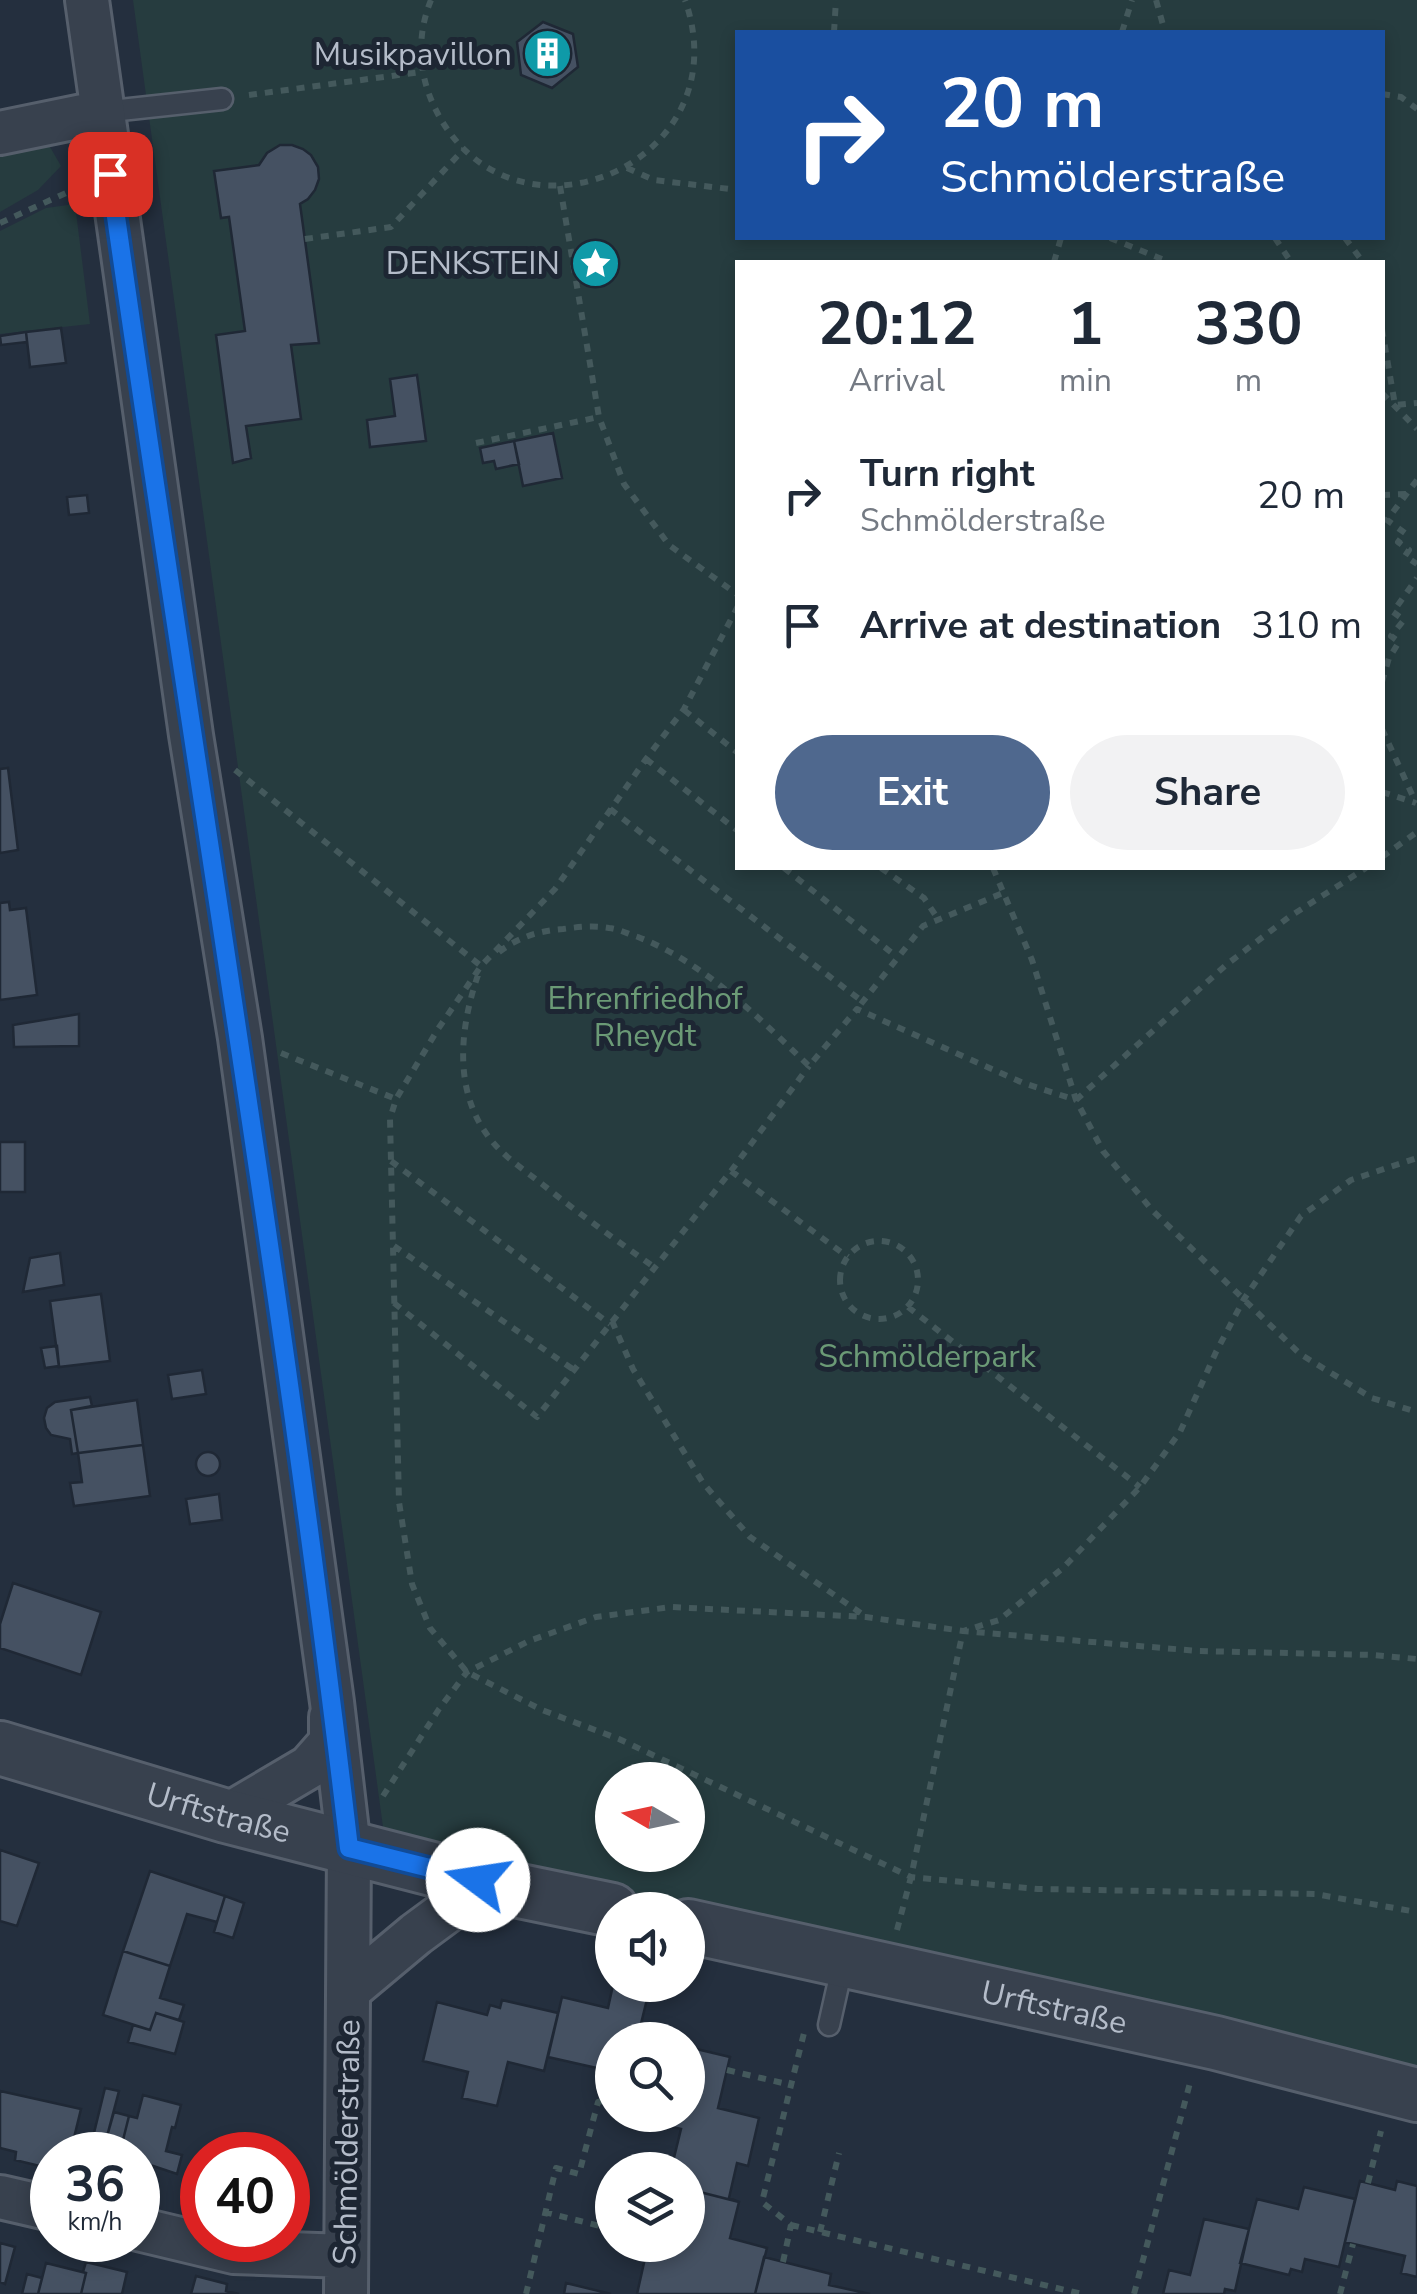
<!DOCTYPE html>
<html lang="en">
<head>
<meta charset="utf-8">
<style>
  body { margin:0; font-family:"Nunito Sans",sans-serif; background:#f2f2f3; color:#1f2937; height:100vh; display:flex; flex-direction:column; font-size:38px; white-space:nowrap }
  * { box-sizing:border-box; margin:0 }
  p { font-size:32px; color:#747a83 }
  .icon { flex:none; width:55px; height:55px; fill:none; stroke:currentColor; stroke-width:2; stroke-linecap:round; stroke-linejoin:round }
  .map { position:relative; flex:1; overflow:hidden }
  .details { position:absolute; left:735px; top:260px; width:650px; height:610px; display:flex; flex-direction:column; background:#fff; border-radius:0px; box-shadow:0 5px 15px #0003 }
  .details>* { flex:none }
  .guide { position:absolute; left:735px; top:30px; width:650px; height:210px; border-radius:0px; box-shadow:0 5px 15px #0003; background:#1a4fa0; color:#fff; overflow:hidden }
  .needle { width:65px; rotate:279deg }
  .fabs { position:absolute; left:595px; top:1762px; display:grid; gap:20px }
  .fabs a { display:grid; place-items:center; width:110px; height:110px; border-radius:50%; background:#fff; box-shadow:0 5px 15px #0003; font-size:50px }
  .speed { position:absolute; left:30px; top:2132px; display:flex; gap:20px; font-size:50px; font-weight:700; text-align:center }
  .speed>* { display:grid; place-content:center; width:130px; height:130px; border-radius:50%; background:#fff; box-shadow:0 5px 15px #0003; line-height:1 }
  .speed small { font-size:25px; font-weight:400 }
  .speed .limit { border:15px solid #d22; background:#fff; color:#111 }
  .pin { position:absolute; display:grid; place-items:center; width:85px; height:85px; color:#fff; margin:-42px; border-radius:20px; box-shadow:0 5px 15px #0006 }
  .me { position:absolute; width:110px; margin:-55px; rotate:284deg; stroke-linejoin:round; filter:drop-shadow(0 0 8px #0008) }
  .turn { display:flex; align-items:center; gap:35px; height:210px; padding:0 40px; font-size:45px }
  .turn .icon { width:130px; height:130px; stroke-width:2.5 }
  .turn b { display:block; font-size:70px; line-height:85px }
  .eta { display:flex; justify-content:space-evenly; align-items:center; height:170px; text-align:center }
  .eta b { font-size:60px; font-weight:700; line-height:70px }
  .button { display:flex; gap:20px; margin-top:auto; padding:20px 40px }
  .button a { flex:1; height:115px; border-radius:60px; background:#4f688e; color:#fff; font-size:40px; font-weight:700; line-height:115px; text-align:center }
  .button a+a { background:#f2f2f3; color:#1f2937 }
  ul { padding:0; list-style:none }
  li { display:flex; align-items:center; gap:30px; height:130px; padding:0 40px }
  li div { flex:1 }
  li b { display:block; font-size:38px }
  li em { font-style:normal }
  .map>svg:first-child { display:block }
  .green { fill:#263c3f; fill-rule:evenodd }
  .building { fill:#455162; stroke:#1f2835; stroke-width:2.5 }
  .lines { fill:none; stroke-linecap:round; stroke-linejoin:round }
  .service-casing { stroke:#565f6c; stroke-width:25 }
  .minor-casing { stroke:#565f6c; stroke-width:48 }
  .tertiary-casing { stroke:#565f6c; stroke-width:58 }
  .path { stroke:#44595c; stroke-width:6; stroke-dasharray:8 8; stroke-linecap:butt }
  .service { stroke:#38414e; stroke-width:20 }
  .minor { stroke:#38414e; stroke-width:42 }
  .tertiary { stroke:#38414e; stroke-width:52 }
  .route-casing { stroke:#114b97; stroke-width:25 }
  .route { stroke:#1a73e8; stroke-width:18 }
  .labels { text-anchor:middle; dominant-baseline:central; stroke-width:10; stroke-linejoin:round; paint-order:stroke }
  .poi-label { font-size:32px; fill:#b4bcc9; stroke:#1d2633; text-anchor:end }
  .park-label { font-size:32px; fill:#6b9a76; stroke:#1d2633 }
  .street-label { font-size:32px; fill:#b4bcc9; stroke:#1d2633 }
</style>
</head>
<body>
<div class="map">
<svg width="1417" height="2294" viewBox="0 0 1417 2294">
  <rect width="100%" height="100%" fill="#242f3e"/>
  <path class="green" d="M133 0H1417V2075L384 1834ZM738 32H1382V238H738ZM738 262H1382V868H738ZM612 1780H688V1855H612Z
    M46 140 61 166 38 190 0 212V151Z
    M75 204 90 324 0 334V231L46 208Z"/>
  <path class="building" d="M543 22 573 34 578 67 552 88 521 75 517 42Z
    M280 145H292L303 149 311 155 318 167 319 179 315 190 308 199 300 204 319 343 291 345 301 419 246 426 251 458 233 463 216 335 245 331 229 217 221 218 214 171 259 165 267 153Z
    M61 328 66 363 30 367 26 332Z
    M26 332 27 342 1 345 0 336Z
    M417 375 426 441 370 447 367 420 395 416 390 379Z
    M553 433 562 478 523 486 514 441Z
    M514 441 519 464 496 469 494 461 483 463 480 448Z
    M87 495 89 513 69 515 67 497Z
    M8 768 18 850 0 853V769Z
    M9 902 10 910 26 908 37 995 0 1000V903Z
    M79 1014V1046L14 1047 13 1025Z
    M0 1142H25V1192H0Z
    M60 1253 64 1285 23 1292 30 1258Z
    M101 1294 110 1361 59 1367 50 1301Z
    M57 1346 59 1366 45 1368 41 1348Z
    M202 1370 206 1394 172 1399 168 1375Z
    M90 1397 92 1406 71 1410 78 1453 72 1454 70 1439 51 1435 46 1428 44 1418 47 1408 55 1402Z
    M137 1400 143 1445 78 1453 71 1410Z
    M143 1445 150 1496 74 1506 70 1483 82 1482 78 1453Z
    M196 1464a12 12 0 1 1 24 0a12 12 0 1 1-24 0Z
    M219 1494 222 1520 190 1524 186 1499Z
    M13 1583 101 1612 81 1675 0 1648V1624Z
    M0 1850 39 1863 17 1926 0 1921Z
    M150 1871 225 1896 217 1922 187 1914 170 1966 123 1951Z
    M225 1896 244 1903 233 1938 214 1932Z
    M123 1951 170 1966 160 1998 184 2005 179 2020 156 2013 150 2030 103 2015Z
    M613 1985 649 1991 638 2036 657 2040H612V2090L604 2088 609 2066 602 2065 601 2069 548 2057 562 1997 608 2008Z
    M502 2000 558 2013 544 2071 508 2062 497 2106 462 2098 468 2072 423 2061 437 2002 487 2015 490 2005 500 2008Z
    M156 2013 184 2022 175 2054 128 2042 133 2025 150 2030Z
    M688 2047 730 2057 718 2108 759 2118 748 2166 737 2163 729 2198 739 2202 688 2189V2170H671L681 2129 654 2123 656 2115H688Z
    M105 2088 119 2091 106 2140 93 2137Z
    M0 2091 81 2109 71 2150 68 2149 66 2155H52V2169L15 2160 16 2152 0 2148Z
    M143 2095 181 2105 175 2128 172 2127 166 2151 182 2155 177 2174 153 2166 152 2171 138 2167V2155H127L130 2146 122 2144 129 2116 137 2118Z
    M114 2112 129 2116 122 2144 106 2140Z
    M1360 2181 1395 2190 1397 2181 1417 2186V2277L1401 2273 1405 2256 1345 2242Z
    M1304 2187 1355 2199 1339 2267 1305 2259 1302 2272 1291 2269 1289 2275 1240 2263 1257 2199 1298 2209Z
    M688 2189 739 2202 730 2238 767 2248 755 2294H637L648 2245H688Z
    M1204 2219 1249 2229 1235 2291 1225 2289 1224 2294H1163L1169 2270 1190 2275Z
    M0 2243 15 2247 5 2284 0 2282Z
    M764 2257 831 2274 829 2285 870 2294H755Z
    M86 2262 127 2272 122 2294H81L86 2273 83 2272Z
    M46 2263 86 2273 81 2294H38Z
    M27 2274 42 2278 38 2294H22Z
    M196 2276 227 2284 226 2291 239 2294H191Z
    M566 2283 611 2294H564Z"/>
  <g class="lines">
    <defs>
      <path id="service" d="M102 112 222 99
        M829 2025 843 1963"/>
      <path id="minor" d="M87 0 191 735 240 1038 332 1702 349 1848 346 2294
        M0 133 102 112
        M226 1816 309 1767 331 1742V1717
        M349 1990 416 1934 458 1903 510 1889
        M0 2197 52 2209
        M138 2229 234 2252 346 2256"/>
      <g id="tertiary">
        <path id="s1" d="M0 1748 226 1816 510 1889 612 1910"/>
        <path id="s2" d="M688 1926 1216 2043 1417 2095"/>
      </g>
    </defs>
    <use href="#service" class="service-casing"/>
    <use href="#minor" class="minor-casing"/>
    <use href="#tertiary" class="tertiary-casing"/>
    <path class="path" d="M431 0C417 34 418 71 433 104 506 264 744 167 685 0
      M1156 0 1165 32
      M834 32 836 0
      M1122 32 1132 0
      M1382 94 1401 97 1417 109
      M249 95 421 72
      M627 168 654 180 738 190
      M560 186 599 417 624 484 669 545 738 595
      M0 223 77 188
      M1110 238 1169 262
      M1275 238 1291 262
      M1345 238 1363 262
      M305 239 391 227 464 149
      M1054 262 1061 238
      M1382 329 1395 405 1417 403
      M1382 393 1417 429
      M476 443 599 417
      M1417 480 1387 520 1405 533 1398 542 1409 550 1405 556 1417 564
      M1382 495 1406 494
      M738 606 684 709 646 759 555 889 481 966 438 1029 396 1099 390 1119 399 1502 412 1584 430 1628 467 1672 542 1710 619 1739 911 1877 1038 1889 1315 1894 1417 1912
      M1382 682 1389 658 1399 642 1391 636 1404 620 1393 612 1417 578
      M684 710 738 753
      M1382 729 1416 803
      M646 759 738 831
      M235 770 481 966
      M1382 792 1416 803
      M610 809 863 1002
      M1382 857 1417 832
      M784 868 897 957
      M881 868 924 898 938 919
      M993 868 1032 960 1076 1100 1103 1151 1152 1210 1300 1354 1372 1398 1417 1412
      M499 952C519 937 538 931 563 929 578 927 593 925 609 928 619 929 628 934 638 937 705 963 758 1017 809 1066L857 1009 1023 1083 1076 1100
      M478 975C458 1033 452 1102 500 1150 512 1162 528 1173 542 1184 578 1213 616 1240 654 1267
      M861 1004 923 926 1003 893
      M281 1053 396 1099
      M1076 1100 1226 965 1289 917 1366 868
      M391 1161 610 1324
      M731 1171 848 1257
      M840 1280a39 39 0 1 1 78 0a39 39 0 1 1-78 0Z
      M394 1246 574 1370
      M394 1303 537 1417 731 1171 809 1066
      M908 1307 1140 1487
      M612 1321 633 1369 703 1483 750 1537 865 1616
      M383 1796 439 1709 467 1672 529 1641 596 1617 671 1607 866 1617 963 1631 999 1620 1063 1568 1140 1487 1180 1432 1216 1352 1244 1299 1301 1216 1351 1180 1417 1158
      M897 1930 911 1877 963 1631 1198 1651 1374 1655 1417 1659
      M727 2070 791 2085
      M1368 2183 1381 2131
      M544 2212 612 2229
      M791 2225 1082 2294
      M820 2232 839 2153
      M783 2262 791 2225 762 2202 804 2033
      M526 2294 556 2168 579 2174 598 2102 612 2099
      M1134 2294 1191 2079
      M1340 2294 1353 2244"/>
    <use href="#service" class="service"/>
    <use href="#minor" class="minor"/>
    <use href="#tertiary" class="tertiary"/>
  </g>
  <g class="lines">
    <defs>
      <path id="route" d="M110 174C188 732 284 1288 349 1848L478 1880"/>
    </defs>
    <use href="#route" class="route-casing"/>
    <use href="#route" class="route"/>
  </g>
  <defs>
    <symbol id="building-disc" viewBox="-11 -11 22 22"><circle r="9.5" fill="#0f9aa8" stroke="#1d2633"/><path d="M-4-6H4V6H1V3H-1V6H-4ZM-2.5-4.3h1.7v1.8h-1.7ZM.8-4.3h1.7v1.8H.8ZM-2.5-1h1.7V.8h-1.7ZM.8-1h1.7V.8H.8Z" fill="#fff"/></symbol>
    <symbol id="sight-disc" viewBox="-11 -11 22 22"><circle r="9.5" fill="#0f9aa8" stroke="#1d2633"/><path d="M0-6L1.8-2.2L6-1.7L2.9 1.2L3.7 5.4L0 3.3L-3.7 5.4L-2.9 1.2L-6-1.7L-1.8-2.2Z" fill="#fff"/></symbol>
  </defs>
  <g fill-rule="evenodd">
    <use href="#building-disc" x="520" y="26" width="55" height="55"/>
    <use href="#sight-disc" x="568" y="236" width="55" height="55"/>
  </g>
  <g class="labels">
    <g class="poi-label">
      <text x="512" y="54">Musikpavillon</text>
      <text x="560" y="263">DENKSTEIN</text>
    </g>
    <g class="park-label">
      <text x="645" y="998">Ehrenfriedhof<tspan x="645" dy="37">Rheydt</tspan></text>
      <text x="927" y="1356">Schmölderpark</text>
    </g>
    <g class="street-label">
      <text stroke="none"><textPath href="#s1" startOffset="228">Urftstraße</textPath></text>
      <text stroke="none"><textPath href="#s2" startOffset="375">Urftstraße</textPath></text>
      <text transform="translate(347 2142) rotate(-89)">Schmölderstraße</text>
    </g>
  </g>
</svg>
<div class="fabs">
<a><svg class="needle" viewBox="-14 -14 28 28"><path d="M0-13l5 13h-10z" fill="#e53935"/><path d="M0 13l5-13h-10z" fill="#747a83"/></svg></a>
<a><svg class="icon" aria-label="sound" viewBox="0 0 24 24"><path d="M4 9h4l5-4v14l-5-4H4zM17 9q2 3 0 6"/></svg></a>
<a><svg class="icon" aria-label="search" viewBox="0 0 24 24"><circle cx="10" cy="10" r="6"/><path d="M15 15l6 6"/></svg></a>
<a><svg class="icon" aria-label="layers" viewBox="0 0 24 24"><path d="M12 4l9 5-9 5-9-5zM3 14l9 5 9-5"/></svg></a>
</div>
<div class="speed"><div>36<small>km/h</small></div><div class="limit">40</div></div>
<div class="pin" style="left:110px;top:174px;background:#d93025"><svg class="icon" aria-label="arrive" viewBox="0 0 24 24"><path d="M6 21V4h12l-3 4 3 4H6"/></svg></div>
<svg class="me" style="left:478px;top:1880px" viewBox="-20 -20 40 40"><circle r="19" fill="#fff"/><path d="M0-13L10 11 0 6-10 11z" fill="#1a73e8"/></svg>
<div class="guide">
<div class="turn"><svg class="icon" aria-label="right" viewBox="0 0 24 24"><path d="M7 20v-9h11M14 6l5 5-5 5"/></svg><div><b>20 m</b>Schmölderstraße</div></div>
</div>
<section class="details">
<div class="eta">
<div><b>20:12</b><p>Arrival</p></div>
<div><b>1</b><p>min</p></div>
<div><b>330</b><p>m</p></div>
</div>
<ul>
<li><svg class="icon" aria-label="right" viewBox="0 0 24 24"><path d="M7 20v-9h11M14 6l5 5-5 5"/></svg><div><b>Turn right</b><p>Schmölderstraße</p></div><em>20 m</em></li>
<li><svg class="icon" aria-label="arrive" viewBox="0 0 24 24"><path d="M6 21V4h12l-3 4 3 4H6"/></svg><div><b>Arrive at destination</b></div><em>310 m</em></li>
</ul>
<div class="button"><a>Exit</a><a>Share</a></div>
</section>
</div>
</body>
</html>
